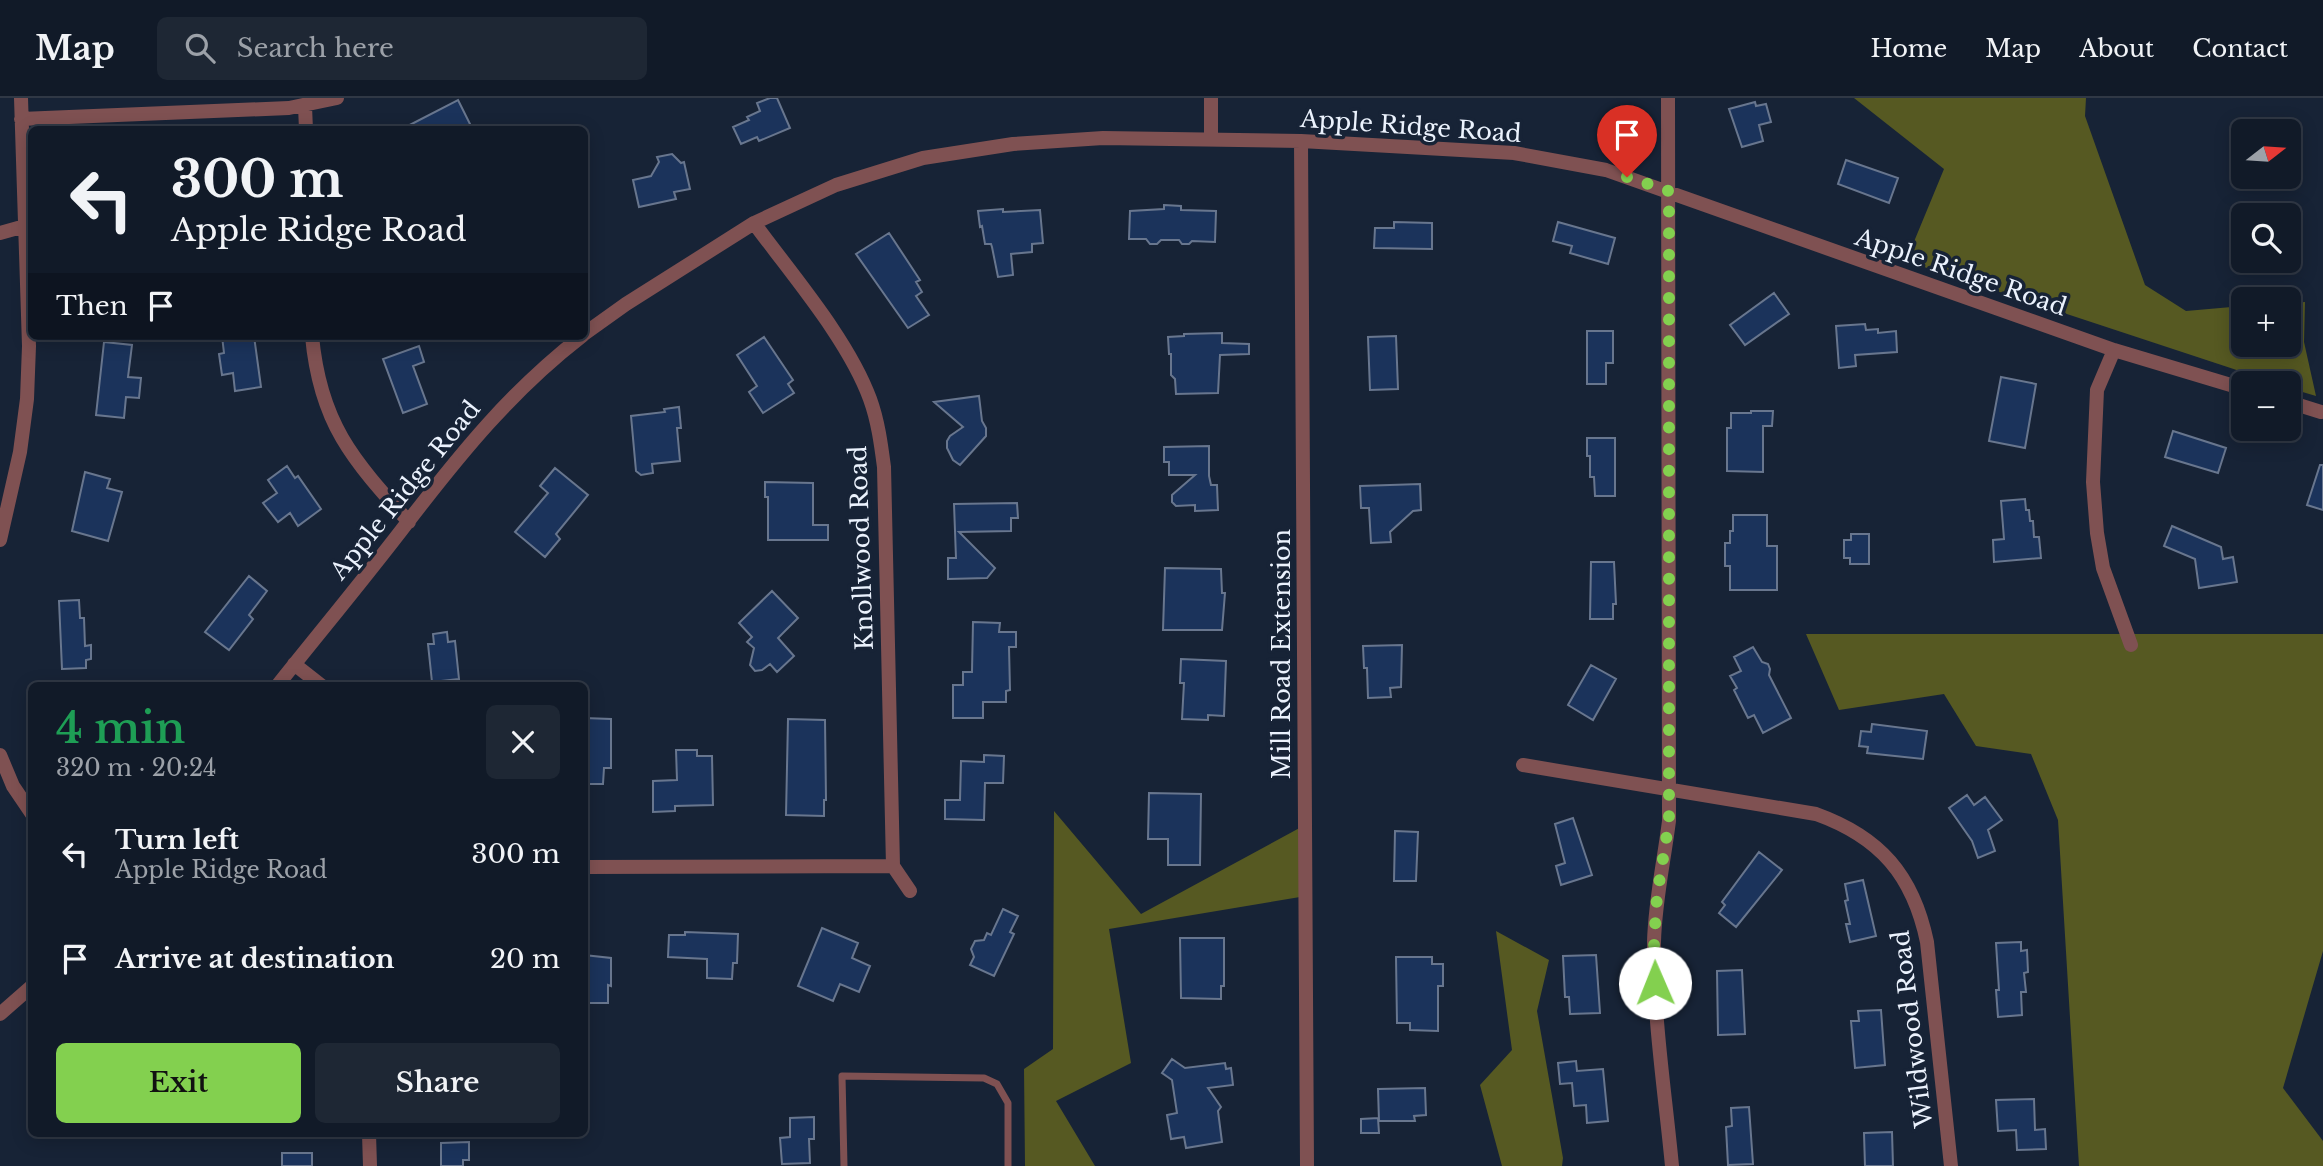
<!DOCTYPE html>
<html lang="en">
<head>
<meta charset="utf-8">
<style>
  body { margin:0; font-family:"Libre Baskerville",serif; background:#1e2734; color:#f1f3f6; height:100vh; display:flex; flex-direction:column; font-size:26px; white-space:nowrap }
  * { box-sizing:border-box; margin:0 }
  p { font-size:23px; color:#9ca1a8 }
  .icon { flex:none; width:38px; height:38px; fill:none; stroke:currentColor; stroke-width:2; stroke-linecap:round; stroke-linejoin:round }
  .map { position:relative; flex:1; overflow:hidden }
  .sheet { position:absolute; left:28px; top:584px; width:560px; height:455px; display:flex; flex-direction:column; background:#111a28; border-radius:10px; box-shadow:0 4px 18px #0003,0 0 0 2px #303845 }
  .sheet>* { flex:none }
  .guide { position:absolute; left:28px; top:28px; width:560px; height:214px; border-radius:10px; box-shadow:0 4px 18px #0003,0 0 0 2px #303845; background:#111a28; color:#f1f3f6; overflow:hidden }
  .needle { width:46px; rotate:73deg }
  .tools { position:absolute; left:2231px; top:21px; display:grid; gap:14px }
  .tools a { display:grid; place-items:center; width:70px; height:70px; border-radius:10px; background:#111a28; box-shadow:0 4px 18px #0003,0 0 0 2px #303845; font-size:35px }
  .pin { position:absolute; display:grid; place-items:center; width:60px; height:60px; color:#fff; margin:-72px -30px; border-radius:50% 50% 50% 0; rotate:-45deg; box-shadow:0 0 7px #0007 }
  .pin .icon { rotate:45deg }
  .me { position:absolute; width:77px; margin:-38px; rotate:359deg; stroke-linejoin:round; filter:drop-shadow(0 0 5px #0008) }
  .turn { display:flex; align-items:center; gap:24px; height:147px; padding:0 28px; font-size:32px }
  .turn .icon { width:91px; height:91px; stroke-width:2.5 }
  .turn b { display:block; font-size:49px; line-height:60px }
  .then { display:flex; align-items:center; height:66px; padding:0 28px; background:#0003; gap:14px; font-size:26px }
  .round { display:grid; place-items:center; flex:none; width:74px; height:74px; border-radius:10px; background:#1e2734 }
  .head { display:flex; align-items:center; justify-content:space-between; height:119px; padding:0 28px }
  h1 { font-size:42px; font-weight:600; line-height:52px; color:#1e9e55 }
  .primary-button { display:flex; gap:14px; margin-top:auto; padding:14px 28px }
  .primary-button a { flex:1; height:80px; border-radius:10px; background:#83d04f; color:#111; font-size:28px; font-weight:600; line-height:80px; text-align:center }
  .primary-button a+a { background:#1e2734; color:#f1f3f6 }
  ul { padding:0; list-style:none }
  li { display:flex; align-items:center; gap:21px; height:105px; padding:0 28px }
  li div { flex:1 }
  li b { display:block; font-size:26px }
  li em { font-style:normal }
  header { display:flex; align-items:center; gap:42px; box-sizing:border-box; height:98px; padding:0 35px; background:#111a28; border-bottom:2px solid #303845 }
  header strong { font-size:33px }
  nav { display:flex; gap:38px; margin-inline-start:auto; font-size:24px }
  .search { width:490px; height:63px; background:#1e2734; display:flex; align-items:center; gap:18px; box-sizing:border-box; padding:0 24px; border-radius:10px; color:#9ca1a8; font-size:26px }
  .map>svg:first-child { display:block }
  .forest { fill:#565922 }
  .building { fill:#1b335b; stroke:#68768e; stroke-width:2 }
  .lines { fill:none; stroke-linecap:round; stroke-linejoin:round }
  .lane { stroke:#7f5152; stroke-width:7 }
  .street { stroke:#7f5152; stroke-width:14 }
  .route { stroke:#83d04f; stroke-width:12; stroke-dasharray:0 21.6 }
  .labels { text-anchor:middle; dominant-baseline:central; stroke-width:7; stroke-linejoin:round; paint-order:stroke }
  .street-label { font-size:24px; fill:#ebf2fd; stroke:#172336 }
</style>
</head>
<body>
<header>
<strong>Map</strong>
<div class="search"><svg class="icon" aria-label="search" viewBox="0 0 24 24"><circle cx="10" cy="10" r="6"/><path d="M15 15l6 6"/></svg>Search here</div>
<nav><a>Home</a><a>Map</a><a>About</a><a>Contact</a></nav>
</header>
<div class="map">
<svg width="2323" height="1068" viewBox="0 0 2323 1068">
  <rect width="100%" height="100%" fill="#172336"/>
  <path class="forest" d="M1854 0H2086L2085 18 2145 187 2186 213 2243 208 2244 247H2289V205L2305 204 2304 244 2316 298 2289 290V285H2276L1906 163 1944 71Z
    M1806 536H2323V853L2283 990 2323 1043V1068H2079L2058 722 2031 656 1976 648 1944 596 1839 612Z
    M1054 713 1141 816 1305 727 1306 798 1109 831 1131 965 1056 1003 1095 1068H1025L1024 971 1053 951Z
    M1496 833 1549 862 1537 913 1563 1060 1562 1068H1502L1480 987 1512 952Z"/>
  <path class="building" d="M770 0H777L790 30 759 43 757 39 741 46 733 29 749 22 747 19 760 13 757 5Z
    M458 2 473 32H400Z
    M1755 4 1756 8 1766 6 1771 24 1759 27 1763 43 1742 49 1729 11Z
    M672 56 681 65 684 64 690 91 674 94 676 101 639 109 633 82 651 78 659 64 657 59Z
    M1846 62 1898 80 1889 105 1838 86Z
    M1164 107 1181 108V112L1216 113 1215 144 1192 143 1189 146H1182L1179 142H1161L1157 146H1150L1146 141H1129L1130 113 1164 111Z
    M1003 111V114L1040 112 1043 145 1032 146V154L1011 156 1013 177 998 179 992 149 991 146H985L982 128 980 129 978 113Z
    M1394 124 1432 125V151L1374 150 1375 130H1394Z
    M1558 124 1615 140 1608 166 1570 155 1572 148 1553 143Z
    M889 135 920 182 916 184 922 194 916 198 929 217 908 230 856 156Z
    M1774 195 1789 216 1745 247 1730 227Z
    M1865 226 1866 232 1878 231V235L1896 233 1897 254 1855 257 1856 268 1839 270 1836 228Z
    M1587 233H1613V265H1606V286H1587Z
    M1222 235V245L1249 246V256L1220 257 1218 295 1176 296 1175 281 1171 277V256H1169L1168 239 1184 238V236Z
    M222 238H254L261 289 235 293 233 275 222 277 219 256 224 255Z
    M1396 238 1398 291 1370 292 1368 239Z
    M764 239 793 282 788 286 794 295 763 315 749 294 757 288 737 257Z
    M104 244 132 247 128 279 141 280 139 300 126 299 124 320 96 317Z
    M419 248 424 264 413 268 427 306 403 315 383 261Z
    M2001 279 2036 286 2025 350 1989 343Z
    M979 298 982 323 986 330V338L960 367 953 362 947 350V343L950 338 963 329 934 304Z
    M679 309 681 330H677L680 363 652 366 653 375 641 377 636 373 631 318 665 314 664 311Z
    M1751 313H1773L1772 328H1763V374L1727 373V330H1731V315H1751Z
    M2173 333 2226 350 2218 375 2165 359Z
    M1587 340H1615V398H1595L1594 379H1590V358H1587Z
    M1209 348V378L1211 387H1217L1218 412 1195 413V407L1176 408 1172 404V397L1195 377H1169V364H1164V349Z
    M2320 367H2323V412L2307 407Z
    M287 368 295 380 298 378 321 411 298 428 290 415 278 424 263 405 277 395 268 382Z
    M555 370 588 397 556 436 560 441 545 459 515 434 548 395 540 388Z
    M85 374 110 381 107 390 122 394 108 443 72 433Z
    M765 384 813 385V427H828V442H768V399H765Z
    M1420 386 1421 412 1413 413 1390 434 1391 444 1371 445 1369 410H1361L1360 388Z
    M2025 401 2026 412H2029L2030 423H2033L2034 439H2039L2041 460 1994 464 1993 442 2004 441 2001 403Z
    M1017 405 1018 420H1011V433L959 434 995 470 987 480 948 481V460H956L954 406Z
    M1733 417H1767V448H1777V492H1730V468H1725V445H1730V433H1733Z
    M2172 428 2221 449 2223 461 2233 459 2237 484 2199 490 2195 461 2164 448Z
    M1851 436H1869V466H1850V460H1844V442H1851Z
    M1591 464H1614L1616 506H1613V521H1590Z
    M1165 470 1221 471 1222 495H1225L1222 532H1163Z
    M249 478 267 493 249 517 253 521 229 552 205 534Z
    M772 493 798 520 778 540 794 558 777 574 770 566 762 572 755 573 750 567 754 550 747 544 752 539 739 525Z
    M79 502 80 520H84L85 548 91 547V561L86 562V570L62 571 59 503Z
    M973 524 1000 525 999 534H1016V549H1009L1010 592 1006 593V604H983V620H953V587H963V574H972Z
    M447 534 448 544 455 543 459 581 432 584 428 546H434L433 536Z
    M1402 547 1401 589 1390 590 1391 599 1368 600 1367 570H1364L1363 548Z
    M1753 549 1762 564 1768 566 1770 571 1769 577 1791 620 1763 635 1754 617 1748 620 1734 592 1737 590 1730 578 1741 573 1734 559Z
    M1181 561 1226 563 1224 618 1208 617V622L1182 621 1184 585H1180Z
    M1591 567 1616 581 1593 622 1568 607Z
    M584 620 611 621V670H604L603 686H588V683L584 682Z
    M788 621 825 622 826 702H824V718L786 717Z
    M1872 626 1927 633 1923 661 1867 655 1868 649 1859 648 1861 633 1871 634Z
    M676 652H697V658H712L713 707 675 708V713L653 714V683L677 682Z
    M984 657 1004 658 1003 685H985L984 722 945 721V702H960L961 663 984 664Z
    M1149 695 1201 696 1200 767H1168V741H1148Z
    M1967 697 1974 707 1985 699 2002 722 1988 732 1995 753 1978 760 1972 743 1949 710Z
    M1573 720 1592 777 1561 787 1556 768 1565 765 1555 726Z
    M1395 733 1418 734 1416 783H1394Z
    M1759 754 1782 772 1736 829 1719 815 1725 807 1722 804Z
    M1863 782 1876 838 1850 844 1846 826H1850L1845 803 1848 802 1845 786Z
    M1003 811 1018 818 1010 834 1014 836 994 878 970 867 974 859 971 851 975 843 984 842 987 835 991 837Z
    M822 830 858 845 852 860 870 868 859 894 840 886 833 903 798 888Z
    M685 834 738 836 737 865H733L732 881 707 880V861L668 859 669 837H685Z
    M1180 840H1224V888H1221V901L1181 900Z
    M2021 844V853L2027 852 2028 874 2024 875 2026 894H2021L2022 917 1998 919 1996 892H1999L1996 845Z
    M584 857 611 860V888L608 887V905H584Z
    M1596 857 1600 915 1570 916 1569 899H1565L1563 858Z
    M1396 859H1432V866H1443V888H1438V933L1410 932V925H1397Z
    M1742 872 1745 936 1718 937 1717 873Z
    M1881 912 1885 967 1855 970 1851 923H1859L1858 913Z
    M1172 961 1185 970 1225 965 1226 971 1231 970 1233 987 1208 990 1221 1009 1218 1013 1222 1044 1186 1050 1184 1039 1171 1041 1167 1017 1177 1015 1172 982 1162 975Z
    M1576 963 1577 973 1603 971 1608 1023 1587 1025 1586 1007 1574 1008 1572 985 1560 986 1558 965Z
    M1425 990 1426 1017 1414 1018 1415 1023H1379L1378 991Z
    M2034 1001 2035 1032 2045 1031 2046 1051 2017 1052 2016 1032 1998 1033 1996 1002Z
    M1749 1009 1753 1066 1728 1067 1726 1029 1732 1028 1731 1010Z
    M814 1019V1041H809L810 1065 782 1066 780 1040 790 1039V1020Z
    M1378 1020 1379 1035H1361V1021Z
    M1892 1034 1893 1068H1865L1864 1035Z
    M469 1044V1062H463V1068H441V1045Z
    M282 1055H312V1068H282Z"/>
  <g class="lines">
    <path class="lane" d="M844 1068 842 978 984 980 997 986 1008 1005V1068"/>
    <path class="street" d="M1668 0 1669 723C1664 763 1655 803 1654 844 1653 919 1665 994 1672 1068
      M305 8 306 32
      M21 21 289 10 337 0
      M1211 41V0
      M1301 43 1307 1068
      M754 125C792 177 848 241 870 301 878 323 881 346 884 369L893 768
      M0 135 25 128
      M584 236 626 206 754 125 836 87 923 60 1013 46 1103 40 1301 43 1514 55 1606 72 2114 252 2244 291
      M312 238C320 325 352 361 409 424
      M2114 252 2097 292 2093 384 2097 435 2103 470 2131 547
      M2289 304 2321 314
      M0 442 20 354 27 301 29 248 21 0
      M294 566 322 588
      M277 588C320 534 365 480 407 425 461 355 511 293 582 238
      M0 657 13 688 32 716
      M1523 667 1816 716C1880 739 1913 777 1927 844L1951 1068
      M584 769 893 768 910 793
      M0 916 32 888
      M369 1036 370 1068"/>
  </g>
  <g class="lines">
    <path class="route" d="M1627 79 1669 93V723L1657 798 1654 844 1655 885"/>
  </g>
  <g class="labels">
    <g class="street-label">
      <text transform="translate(1411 28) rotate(4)">Apple Ridge Road</text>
      <text transform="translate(1961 174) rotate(19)">Apple Ridge Road</text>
      <text transform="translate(405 392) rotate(-51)">Apple Ridge Road</text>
      <text transform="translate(861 450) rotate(-92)">Knollwood Road</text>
      <text transform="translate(1281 556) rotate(-90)">Mill Road Extension</text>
      <text transform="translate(1912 931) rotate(-97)">Wildwood Road</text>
    </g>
  </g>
</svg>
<div class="tools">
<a><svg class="needle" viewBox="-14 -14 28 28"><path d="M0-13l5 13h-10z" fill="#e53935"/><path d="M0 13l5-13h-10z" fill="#9ca1a8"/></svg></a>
<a><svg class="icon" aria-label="search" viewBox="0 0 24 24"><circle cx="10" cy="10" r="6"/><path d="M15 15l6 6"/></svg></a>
<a>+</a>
<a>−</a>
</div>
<div class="pin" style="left:1627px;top:79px;background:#d93025"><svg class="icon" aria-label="arrive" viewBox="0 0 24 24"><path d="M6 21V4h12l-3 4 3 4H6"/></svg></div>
<svg class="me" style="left:1655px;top:885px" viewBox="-20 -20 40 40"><circle r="19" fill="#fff"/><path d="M0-13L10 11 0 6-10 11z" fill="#83d04f"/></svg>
<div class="guide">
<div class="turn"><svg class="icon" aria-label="left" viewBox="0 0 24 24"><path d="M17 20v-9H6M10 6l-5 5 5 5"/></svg><div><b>300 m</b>Apple Ridge Road</div></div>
<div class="then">Then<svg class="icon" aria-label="arrive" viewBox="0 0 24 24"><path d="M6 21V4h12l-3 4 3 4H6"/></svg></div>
</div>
<section class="sheet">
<div class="head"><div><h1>4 min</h1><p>320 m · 20:24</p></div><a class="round"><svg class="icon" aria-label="close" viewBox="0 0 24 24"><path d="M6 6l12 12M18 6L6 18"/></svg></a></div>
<ul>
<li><svg class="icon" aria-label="left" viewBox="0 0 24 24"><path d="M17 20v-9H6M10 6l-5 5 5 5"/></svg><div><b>Turn left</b><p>Apple Ridge Road</p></div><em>300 m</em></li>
<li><svg class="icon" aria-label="arrive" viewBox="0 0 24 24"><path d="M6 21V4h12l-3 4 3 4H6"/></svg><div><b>Arrive at destination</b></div><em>20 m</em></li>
</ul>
<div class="primary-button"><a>Exit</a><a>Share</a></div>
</section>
</div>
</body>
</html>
